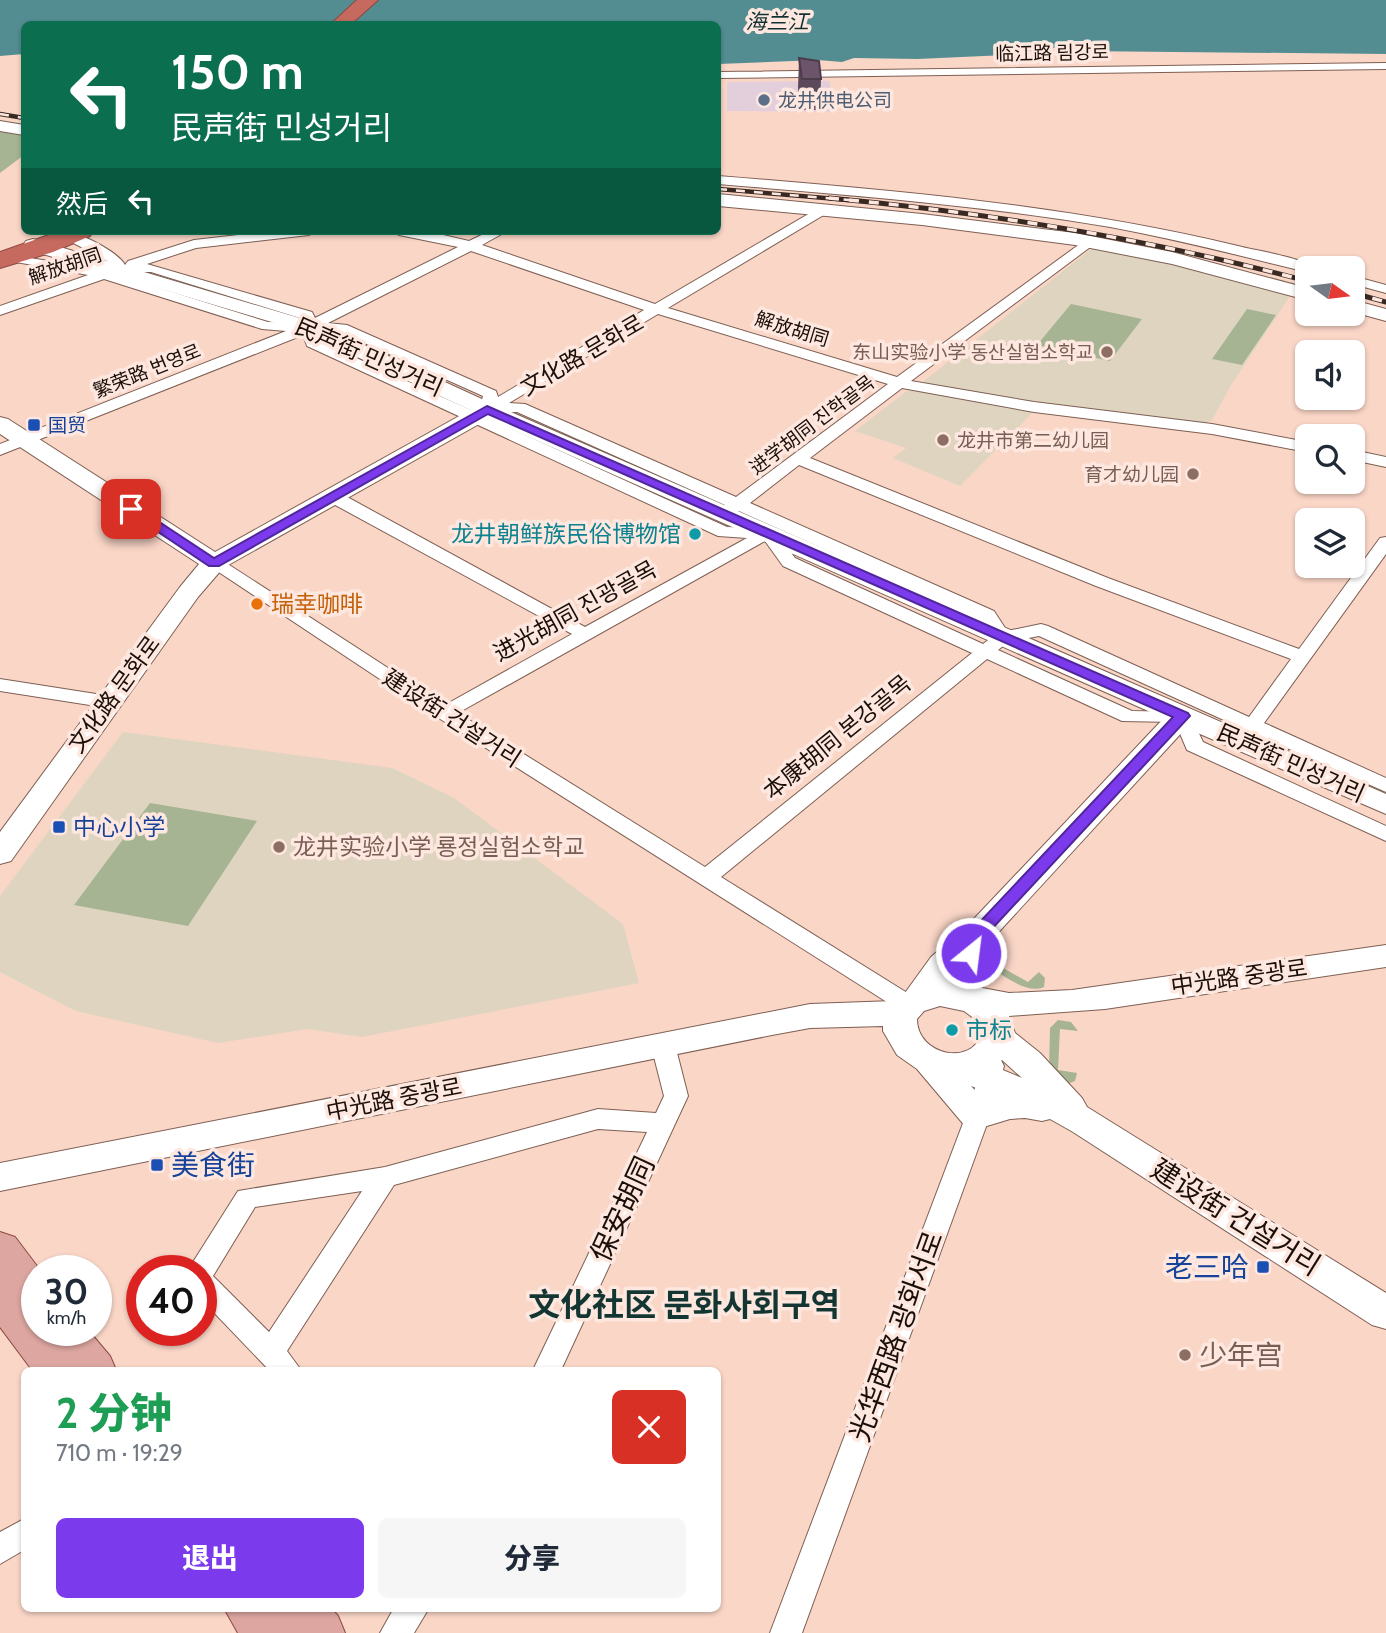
<!DOCTYPE html>
<html lang="zh">
<head>
<meta charset="utf-8">
<style>
  body { margin:0; font-family:Cabin,"Noto Sans SC","Noto Sans KR",sans-serif; background:#f6f6f7; color:#1f2937; height:100vh; display:flex; flex-direction:column; font-size:26px; white-space:nowrap }
  * { box-sizing:border-box; margin:0 }
  p { font-size:23px; color:#747a83 }
  .icon { flex:none; width:38px; height:38px; fill:none; stroke:currentColor; stroke-width:2; stroke-linecap:round; stroke-linejoin:round }
  .map { position:relative; flex:1; overflow:hidden }
  .details { position:absolute; left:21px; top:1367px; width:700px; height:245px; display:flex; flex-direction:column; background:#fff; border-radius:10px; box-shadow:0 2px 5px #0004 }
  .details>* { flex:none }
  .banner { position:absolute; left:21px; top:21px; width:700px; height:214px; border-radius:10px; box-shadow:0 2px 5px #0004; background:#0b6e4f; color:#fff; overflow:hidden }
  .needle { width:46px; rotate:104deg }
  .controls { position:absolute; left:1295px; top:256px; display:grid; gap:14px }
  .controls a { display:grid; place-items:center; width:70px; height:70px; border-radius:10px; background:#fff; box-shadow:0 2px 5px #0004; font-size:35px }
  .speed { position:absolute; left:21px; top:1255px; display:flex; gap:14px; font-size:35px; font-weight:700; text-align:center }
  .speed>* { display:grid; place-content:center; width:91px; height:91px; border-radius:50%; background:#fff; box-shadow:0 2px 5px #0004; line-height:1 }
  .speed small { font-size:18px; font-weight:400 }
  .speed .limit { border:10px solid #d22; background:#fff; color:#111 }
  .pin { position:absolute; display:grid; place-items:center; width:60px; height:60px; color:#fff; margin:-30px; border-radius:14px; box-shadow:0 4px 10px #0006 }
  .me { position:absolute; width:77px; margin:-38px; rotate:29deg; stroke-linejoin:round; filter:drop-shadow(0 0 5px #0008) }
  .turn { display:flex; align-items:center; gap:24px; height:147px; padding:0 35px; font-size:32px }
  .turn .icon { width:91px; height:91px; stroke-width:2.5 }
  .turn b { display:block; font-size:49px; line-height:60px }
  .then { display:flex; align-items:center; height:66px; padding:0 35px; background:#0003; gap:14px; font-size:26px }
  .round { display:grid; place-items:center; flex:none; width:74px; height:74px; border-radius:10px; background:#f6f6f7 }
  .summary { display:flex; align-items:center; justify-content:space-between; height:119px; padding:0 35px }
  h1 { font-size:42px; font-weight:800; line-height:52px; color:#1e9e55 }
  .action { display:flex; gap:14px; margin-top:auto; padding:14px 35px }
  .action a { flex:1; height:80px; border-radius:10px; background:#7c3aed; color:#fff; font-size:28px; font-weight:800; line-height:80px; text-align:center }
  .action a+a { background:#f6f6f7; color:#1f2937 }
  .map>svg:first-child { display:block }
  .commercial { fill:#e3cedb }
  .education { fill:#ded4bf }
  .green { fill:#a6b494 }
  .water { fill:#538d92 }
  .lines { fill:none; stroke-linecap:round; stroke-linejoin:round }
  .street-casing { stroke:#7e5f53; stroke-width:2 }
  .secondary-casing { stroke:#7e5f53; stroke-width:2 }
  .primary-casing { stroke:#8a4a42; stroke-width:2 }
  .highway-casing { stroke:#8a4a42; stroke-width:2 }
  .street { fill:#fff; fill-rule:evenodd }
  .secondary { fill:#fff; fill-rule:evenodd }
  .primary { fill:#dda6a0; fill-rule:evenodd }
  .highway { fill:#c66a60; fill-rule:evenodd }
  .rail-far1-casing { stroke:#382923; stroke-width:4.5 }
  .rail-casing { stroke:#382923; stroke-width:5 }
  .rail-far1 { stroke:#fde7de; stroke-width:2.5; stroke-dasharray:9; stroke-linecap:butt }
  .rail { stroke:#fde7de; stroke-width:3.5; stroke-dasharray:10; stroke-linecap:butt }
  .wall { fill:#5d495c }
  .building { fill:#6c556b; stroke:#4c3c4b; stroke-width:2 }
  .route { fill:#7c3aed; stroke:#51269a; stroke-width:2 }
  .service-dot { fill:#5c6f8a; stroke:#fde7de; stroke-width:2.5 }
  .education-dot { fill:#8d6e63; stroke:#fde7de; stroke-width:2.5 }
  .transit-dot { fill:#1a4fb4; stroke:#fde7de; stroke-width:2.5 }
  .culture-dot { fill:#0f9aa8; stroke:#fde7de; stroke-width:2.5 }
  .food-dot { fill:#e8710a; stroke:#fde7de; stroke-width:2.5 }
  .labels { text-anchor:middle; dominant-baseline:central; stroke-width:7; stroke-linejoin:round; paint-order:stroke }
  .far-street-label { font-size:19px; fill:#1b0f0a; stroke:#fde7de }
  .far-service-label { font-size:19px; fill:#4e5e75; stroke:#fde7de; text-anchor:start }
  .far-education-label { font-size:19px; fill:#785e54; stroke:#fde7de; text-anchor:end }
  .far-transit-label { font-size:19px; fill:#164399; stroke:#fde7de; text-anchor:start }
  .far-water-label { font-size:21px; font-style:italic; fill:#113033; stroke:#fde7de }
  .street-label { font-size:23px; fill:#1b0f0a; stroke:#fde7de }
  .culture-label { font-size:23px; fill:#0d838f; stroke:#fde7de; text-anchor:end }
  .food-label { font-size:23px; fill:#c56008; stroke:#fde7de; text-anchor:start }
  .transit-label { font-size:23px; fill:#164399; stroke:#fde7de; text-anchor:start }
  .education-label { font-size:23px; fill:#785e54; stroke:#fde7de; text-anchor:start }
  .near-transit-label { font-size:28px; fill:#164399; stroke:#fde7de; text-anchor:start }
  .near-street-label { font-size:28px; fill:#1b0f0a; stroke:#fde7de }
  .near-education-label { font-size:28px; fill:#785e54; stroke:#fde7de; text-anchor:start }
  .near-quarter-label { font-size:32px; font-weight:bold; fill:#143633; stroke:#fde7de }
</style>
</head>
<body>
<div class="map">
<svg width="1386" height="1633" viewBox="0 0 1386 1633">
  <rect width="100%" height="100%" fill="#fad6c7"/>
  <path class="commercial" d="M830 81 832 112 727 111V82Z"/>
  <path class="education" d="M1099 248 1292 293 1231 385 1212 420 1205 423 1032 403 919 385 1091 249Z
    M907 391H920L1035 410 960 486 893 458 906 448 855 431Z
    M123 732 392 768 454 798 623 924 639 983 362 1037 308 1029 218 1043 76 1011 0 972V896Z"/>
  <path class="green" d="M0 131 24 135V155L0 173Z
    M1071 304 1142 319 1110 361 1037 345Z
    M1247 309 1276 315 1242 365 1212 359Z
    M150 803 257 821 188 926 74 905Z
    M1001 951 1006 954 996 964 1028 982 1039 972 1045 978 1044 987C1027 995 1004 975 989 967L984 961 986 955Z
    M1058 1020 1071 1022 1078 1031 1060 1029 1058 1070 1077 1073 1075 1081 1067 1084 1049 1071 1050 1028Z"/>
  <path class="water" d="M0 0H1386V54L1078 51 1079 48 1092 47 1065 46 1006 55 917 59 854 58 842 62 818 60 718 64V24H24V54L0 56Z"/>
  <g class="lines">
    <defs>
      <path id="street" d="M1386 63V69L718 78V72Z
        M718 176C893 190 1067 205 1238 246 1257 251 1301 257 1314 268H1307V272C1241 256 1176 239 1110 227 980 205 849 195 718 184Z
        M822 206 829 210 827 213 668 308 897 377 1088 238 1095 242 1093 245 911 381 1034 402 1212 424 1307 442V452L1212 434 1034 412 902 388 810 458 1108 578 1299 649 1380 538 1386 537V554L1264 723 1386 778V792L1253 733 1244 736 1237 734 1234 730 1237 726 1039 636 1008 642 998 650 1132 711 1189 712 1203 742 1386 826V841L1187 750 1175 722 1122 721 987 659 721 877 917 999 921 1005 917 1011 909 1013 901 1011 437 717 205 563 208 559H220L445 705 572 634 326 500 324 496 326 492H338L585 627 747 538 718 536 307 346 303 335 0 455V444L286 331 262 329 104 279 0 315V306L88 275 5 260V254L98 269 268 322 301 323 300 318 151 272H115L109 262 66 239V233C79 231 119 253 125 265L128 261 194 240 273 231H316L309 235 196 248 147 264 312 312 315 318 458 247 399 235 392 231H426L469 241 490 231H507L482 245 655 304ZM471 251 644 310 498 397 496 391 347 325 328 323ZM658 314 888 384 736 497 525 404 509 403ZM317 332H340L483 396 479 410 481 413 517 412 725 505 719 511 722 515 728 516 739 511 981 619 992 637 983 644 795 558 774 529 727 527 319 341ZM799 465 1096 586 1291 659 1249 717 1048 626 1041 624 1007 631 994 611 750 503ZM765 541 783 566 972 653 705 867 458 713Z
        M1353 276 1386 285V293L1353 284Z
        M1353 450 1386 457V467L1353 460Z
        M0 679 109 696 119 702 109 708 0 691Z
        M663 1036 671 1039 675 1045 688 1096 561 1370H533L647 1132 598 1129 394 1185 287 1351 301 1370H269L201 1299V1270H188L238 1191 385 1167 598 1109 656 1113 664 1096 651 1045 655 1039ZM362 1191 269 1332 213 1276 255 1207Z
        M992 1057 1001 1060 1004 1066 995 1102 802 1633H770L971 1102 983 1060Z
        M24 1519V1550L0 1564V1532Z
        M394 1608H429L414 1633H380Z"/>
      <path id="secondary" d="M0 121 24 125V135L0 131Z
        M718 194 922 214 1075 233 1172 252 1307 288V300L1172 264 1075 245 922 225 718 206Z
        M33 239 316 323 495 405 1386 794V814L1186 728 995 936 977 980V987L1009 993 1072 990 1386 945V967L1105 1009 1009 1016 1015 1033 1040 1053 1082 1098 1087 1107 1386 1293V1329L1372 1325 1073 1132 1050 1119 1042 1121 1025 1118 1010 1119 977 1129 965 1126 917 1069 897 1055 883 1031V1026L810 1028 772 1035 0 1191V1163L810 1004 894 1001 905 993 931 957 970 923 1164 718 488 419 223 568 198 597 11 861 0 864V832L180 587 199 564 0 434V417L8 419 215 552 470 410 302 331 26 249 23 245 26 241ZM940 1006 964 1011 979 1022 981 1034C973 1066 917 1056 917 1019L924 1011ZM1002 1060 1022 1078 993 1066ZM971 1086 997 1096 984 1100Z
        M1353 300 1386 309V321L1353 312Z"/>
      <path id="primary" d="M0 1232 15 1237 40 1270H37V1330H88L110 1356 116 1370H32L0 1327Z
        M224 1608H331L338 1616 345 1633H238Z"/>
      <path id="highway" d="M357 0H378L351 24H331Z
        M60 231H93L90 236 53 252 0 268V252Z"/>
    </defs>
    <use href="#street" class="street-casing"/>
    <use href="#secondary" class="secondary-casing"/>
    <use href="#primary" class="primary-casing"/>
    <use href="#highway" class="highway-casing"/>
    <use href="#street" class="street"/>
    <use href="#secondary" class="secondary"/>
    <use href="#primary" class="primary"/>
    <use href="#highway" class="highway"/>
    <defs>
      <path id="rail-far1" d="M0 114 24 118
        M718 189 849 200"/>
      <path id="rail" d="M829 198C992 213 1149 239 1307 281
        M1353 293 1386 302"/>
    </defs>
    <use href="#rail-far1" class="rail-far1-casing"/>
    <use href="#rail" class="rail-casing"/>
    <use href="#rail-far1" class="rail-far1"/>
    <use href="#rail" class="rail"/>
  </g>
  <path class="wall" d="M799 58 821 79 820 110H801L798 88Z"/>
  <path class="building" d="M799 58 819 61 821 79H802Z"/>
  <path class="route" d="M487 406 1188 713 1190 716 988 933 977 957 971 959 963 953 975 927 1173 717 488 414 219 566H209L124 509 131 505 135 506 214 558Z"/>
  <circle class="service-dot" cx="764" cy="100" r="7"/>
  <g class="education-dot">
    <circle cx="1107" cy="352" r="7"/>
    <circle cx="943" cy="440" r="7"/>
    <circle cx="1193" cy="474" r="7"/>
    <circle cx="279" cy="847" r="7"/>
    <circle cx="1185" cy="1355" r="7"/>
  </g>
  <g class="transit-dot">
    <rect x="27" y="418" width="14" height="14" rx="3.5"/>
    <rect x="52" y="820" width="14" height="14" rx="3.5"/>
    <rect x="150" y="1158" width="14" height="14" rx="3.5"/>
    <rect x="1256" y="1260" width="14" height="14" rx="3.5"/>
  </g>
  <g class="culture-dot">
    <circle cx="695" cy="534" r="7"/>
    <circle cx="952" cy="1030" r="7"/>
  </g>
  <circle class="food-dot" cx="257" cy="604" r="7"/>
  <g class="labels">
    <g class="far-street-label">
      <text transform="translate(1052 53) rotate(-1)">临江路 림강로</text>
      <text transform="translate(65 266) rotate(-19)">解放胡同</text>
      <text transform="translate(792 329) rotate(17)">解放胡同</text>
      <text transform="translate(147 371) rotate(-22)">繁荣路 번영로</text>
      <text transform="translate(812 425) rotate(-37)">进学胡同 진학골목</text>
    </g>
    <g class="far-service-label">
      <text x="778" y="100">龙井供电公司</text>
    </g>
    <g class="far-education-label">
      <text x="1093" y="352">东山实验小学 동산실험소학교</text>
      <text x="957" y="440" text-anchor="start">龙井市第二幼儿园</text>
      <text x="1179" y="474">育才幼儿园</text>
    </g>
    <g class="far-transit-label">
      <text x="48" y="425">国贸</text>
    </g>
    <g class="far-water-label">
      <text x="777" y="21">海兰江</text>
    </g>
    <g class="street-label">
      <text transform="translate(582 355) rotate(-30)">文化路 문화로</text>
      <text transform="translate(369 357) rotate(24)">民声街 민성거리</text>
      <text transform="translate(575 611) rotate(-29)">进光胡同 진광골목</text>
      <text transform="translate(114 694) rotate(-54)">文化路 문화로</text>
      <text transform="translate(452 718) rotate(33)">建设街 건설거리</text>
      <text transform="translate(837 737) rotate(-39)">本康胡同 본강골목</text>
      <text transform="translate(1291 763) rotate(24)">民声街 민성거리</text>
      <text transform="translate(1239 977) rotate(-8)">中光路 중광로</text>
      <text transform="translate(394 1099) rotate(-11)">中光路 중광로</text>
    </g>
    <g class="culture-label">
      <text x="681" y="534">龙井朝鲜族民俗博物馆</text>
      <text x="966" y="1030" text-anchor="start">市标</text>
    </g>
    <g class="food-label">
      <text x="271" y="604">瑞幸咖啡</text>
    </g>
    <g class="transit-label">
      <text x="73" y="827">中心小学</text>
    </g>
    <g class="education-label">
      <text x="293" y="847">龙井实验小学 룡정실험소학교</text>
    </g>
    <g class="near-transit-label">
      <text x="171" y="1165">美食街</text>
      <text x="1249" y="1267" text-anchor="end">老三哈</text>
    </g>
    <g class="near-street-label">
      <text transform="translate(622 1209) rotate(-65)">保安胡同</text>
      <text transform="translate(1236 1217) rotate(32)">建设街 건설거리</text>
      <text transform="translate(896 1336) rotate(-70)">光华西路 광화서로</text>
    </g>
    <g class="near-education-label">
      <text x="1199" y="1355">少年宫</text>
    </g>
    <g class="near-quarter-label">
      <text x="684" y="1304">文化社区 문화사회구역</text>
    </g>
  </g>
</svg>
<div class="controls">
<a><svg class="needle" viewBox="-14 -14 28 28"><path d="M0-13l5 13h-10z" fill="#e53935"/><path d="M0 13l5-13h-10z" fill="#747a83"/></svg></a>
<a><svg class="icon" aria-label="sound" viewBox="0 0 24 24"><path d="M4 9h4l5-4v14l-5-4H4zM17 9q2 3 0 6"/></svg></a>
<a><svg class="icon" aria-label="search" viewBox="0 0 24 24"><circle cx="10" cy="10" r="6"/><path d="M15 15l6 6"/></svg></a>
<a><svg class="icon" aria-label="layers" viewBox="0 0 24 24"><path d="M12 4l9 5-9 5-9-5zM3 14l9 5 9-5"/></svg></a>
</div>
<div class="speed"><div>30<small>km/h</small></div><div class="limit">40</div></div>
<div class="pin" style="left:131px;top:509px;background:#d93025"><svg class="icon" aria-label="arrive" viewBox="0 0 24 24"><path d="M6 21V4h12l-3 4 3 4H6"/></svg></div>
<svg class="me" style="left:971px;top:953px" viewBox="-20 -20 40 40"><circle r="17" fill="#7c3aed" stroke="#fff" stroke-width="3"/><path d="M0-11L8 9 0 5-8 9z" fill="#fff"/></svg>
<div class="banner">
<div class="turn"><svg class="icon" aria-label="left" viewBox="0 0 24 24"><path d="M17 20v-9H6M10 6l-5 5 5 5"/></svg><div><b>150 m</b>民声街 민성거리</div></div>
<div class="then">然后<svg class="icon" aria-label="left" viewBox="0 0 24 24"><path d="M17 20v-9H6M10 6l-5 5 5 5"/></svg></div>
</div>
<section class="details">
<div class="summary"><div><h1>2 分钟</h1><p>710 m · 19:29</p></div><a class="round" style="background:#d93025;color:#fff"><svg class="icon" aria-label="close" viewBox="0 0 24 24"><path d="M6 6l12 12M18 6L6 18"/></svg></a></div>
<div class="action"><a>退出</a><a>分享</a></div>
</section>
</div>
</body>
</html>
